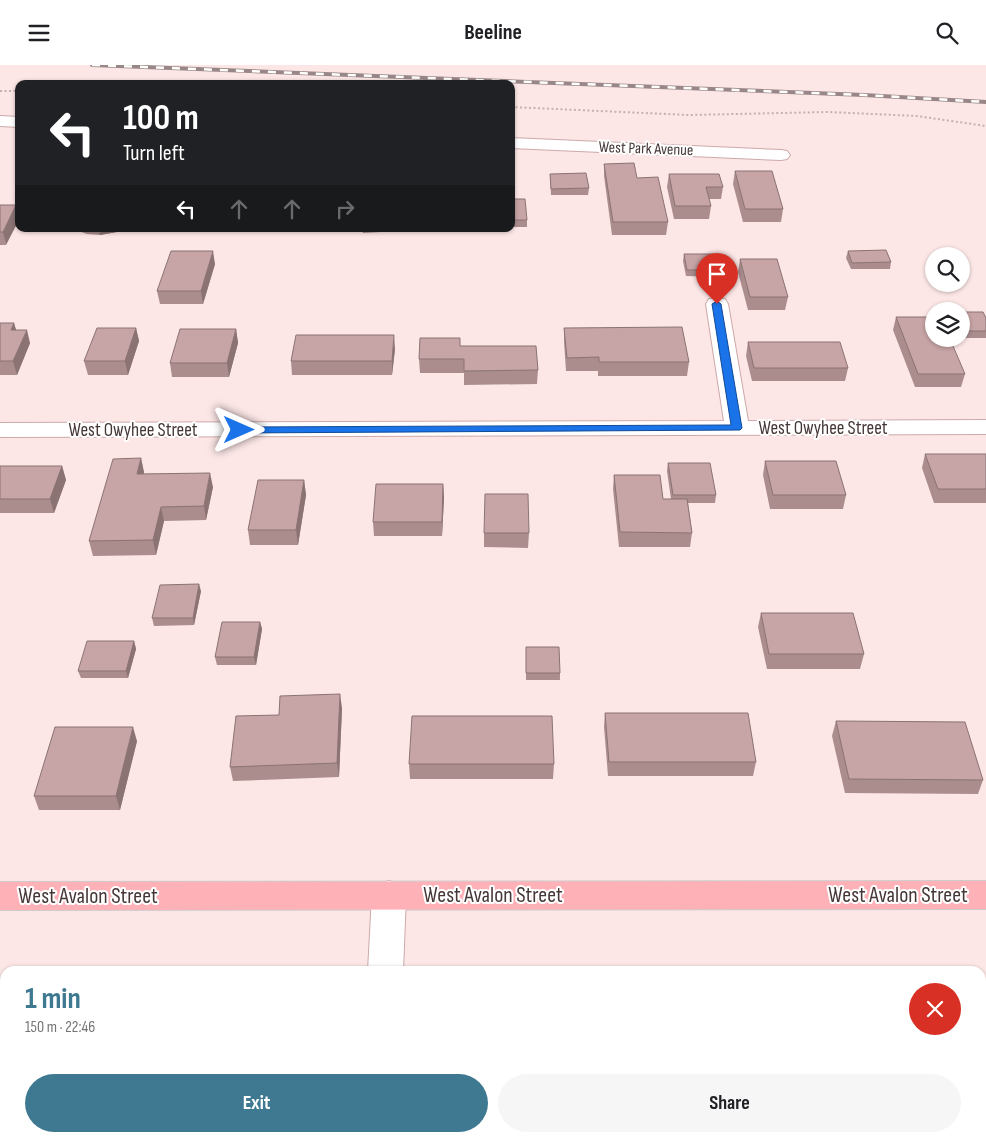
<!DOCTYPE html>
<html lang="en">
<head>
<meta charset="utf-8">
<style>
  body { margin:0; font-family:"Sofia Sans Condensed",sans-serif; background:#f6f6f6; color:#202124; height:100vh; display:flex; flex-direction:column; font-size:19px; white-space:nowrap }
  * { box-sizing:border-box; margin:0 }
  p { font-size:16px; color:#757577 }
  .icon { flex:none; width:28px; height:28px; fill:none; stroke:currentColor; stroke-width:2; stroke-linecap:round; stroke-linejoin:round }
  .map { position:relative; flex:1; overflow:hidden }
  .sheet { position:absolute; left:0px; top:901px; width:986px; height:176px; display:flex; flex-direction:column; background:#fff; border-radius:15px 15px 0 0; box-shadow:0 1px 4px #0004 }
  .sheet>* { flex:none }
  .top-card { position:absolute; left:15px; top:15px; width:500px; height:152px; border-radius:10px; box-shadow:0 1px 4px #0004; background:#202124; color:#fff; overflow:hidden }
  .fabs { position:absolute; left:925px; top:182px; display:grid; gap:10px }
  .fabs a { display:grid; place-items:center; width:45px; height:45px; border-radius:50%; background:#fff; box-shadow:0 1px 4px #0004; font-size:25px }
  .pin { position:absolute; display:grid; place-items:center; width:42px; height:42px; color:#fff; margin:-51px -21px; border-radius:50% 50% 50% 0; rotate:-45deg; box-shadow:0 0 5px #0007 }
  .pin .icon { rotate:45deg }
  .me { position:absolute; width:55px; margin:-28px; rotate:90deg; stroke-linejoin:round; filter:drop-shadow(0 0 4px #0008) }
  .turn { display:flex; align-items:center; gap:18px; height:105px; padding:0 25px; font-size:22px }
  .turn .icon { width:65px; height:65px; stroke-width:2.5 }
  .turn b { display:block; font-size:35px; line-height:42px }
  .lanes { display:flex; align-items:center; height:48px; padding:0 25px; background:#0003; justify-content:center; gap:25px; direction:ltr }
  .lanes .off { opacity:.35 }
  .round { display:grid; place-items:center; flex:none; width:52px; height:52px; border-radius:26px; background:#f6f6f6 }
  .overview { display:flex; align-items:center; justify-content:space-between; height:85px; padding:0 25px }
  h1 { font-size:30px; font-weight:700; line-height:38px; color:#3e7991 }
  .button { display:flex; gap:10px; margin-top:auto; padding:10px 25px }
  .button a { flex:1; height:58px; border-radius:30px; background:#3e7991; color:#fff; font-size:20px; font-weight:700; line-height:58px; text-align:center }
  .button a+a { background:#f6f6f6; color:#202124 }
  header { display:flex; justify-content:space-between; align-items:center; height:65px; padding:0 25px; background:#fff; font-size:22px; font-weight:700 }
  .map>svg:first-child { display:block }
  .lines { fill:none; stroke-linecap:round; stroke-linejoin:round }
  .minor-casing { stroke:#cda9aa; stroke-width:2 }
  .major-casing { stroke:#cfcbcb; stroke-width:2 }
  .path { stroke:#c3b0b0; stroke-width:2; stroke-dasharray:2 2.5; stroke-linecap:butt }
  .minor { fill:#fff; fill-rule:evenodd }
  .major { fill:#feb2b8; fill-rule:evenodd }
  .rail-casing { stroke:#998787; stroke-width:4 }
  .rail { stroke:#fff; stroke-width:2.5; stroke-dasharray:8; stroke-linecap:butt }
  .wall { fill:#ab8d8e }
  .shaded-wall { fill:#8b7374 }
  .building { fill:#c7a4a5; stroke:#8b7374 }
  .route { fill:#1a73e8; stroke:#114b97 }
  .labels { text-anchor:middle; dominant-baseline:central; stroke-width:4; stroke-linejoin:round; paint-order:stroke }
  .far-street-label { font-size:16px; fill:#463737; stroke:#fff }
  .street-label { font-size:19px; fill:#463737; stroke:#fff }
  .near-street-label { font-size:22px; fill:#463737; stroke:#fff }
</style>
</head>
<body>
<header><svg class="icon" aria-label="menu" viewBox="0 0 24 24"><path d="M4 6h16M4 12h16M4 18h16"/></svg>Beeline<svg class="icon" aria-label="search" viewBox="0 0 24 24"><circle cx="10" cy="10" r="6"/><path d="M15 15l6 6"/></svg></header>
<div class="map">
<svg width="986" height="1077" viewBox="0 0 986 1077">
  <rect width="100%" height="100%" fill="#fce6e6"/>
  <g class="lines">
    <defs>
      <path id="minor" d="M0 51 19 52V62L0 61Z
        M511 73 781 85 787 86 790 90 787 94 781 95 511 83Z
        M717 233 725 234 728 239 748 356 986 355V369L0 372V358L724 356 706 239 709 234Z
        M389 816 401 820 406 830 403 906H368L372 830 377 820Z
        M355 1072H393V1077H355Z"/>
      <path id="major" d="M986 816V844L0 845V817Z"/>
    </defs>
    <use href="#minor" class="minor-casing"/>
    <use href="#major" class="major-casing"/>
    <path class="path" d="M0 26H19
      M511 42 689 50 828 47 917 51 986 61"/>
    <use href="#minor" class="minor"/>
    <use href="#major" class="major"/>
    <defs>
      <path id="rail" d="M92 0 864 30 986 37"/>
    </defs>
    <use href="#rail" class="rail-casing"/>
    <use href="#rail" class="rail"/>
  </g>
  <path class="wall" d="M604 99 668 157 666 170H612L604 111Z
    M735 106 783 144 781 157H743L733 119Z
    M550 109 589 123 588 130H551Z
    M669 109 723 122 721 134H709L711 141 709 154H674L667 122Z
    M511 134 527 155V162H511Z
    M0 140 6 180H0Z
    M74 164H131L128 165 100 170 87 169 76 165Z
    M362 164H381V167L363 168Z
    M848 186 891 197 890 204H851L846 193Z
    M684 189 717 205 716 212 686 211 683 196Z
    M740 194 788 232 785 245H748L738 207Z
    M215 199 203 239H160L157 226Z
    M961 247 986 253V273H961Z
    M896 252 965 309 961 322H915L893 265Z
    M0 258H14L16 265 30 278 17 310H0Z
    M136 263 139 276 128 310H88L84 296Z
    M564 263 689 297 687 311H598V306H566L564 277Z
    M236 264 238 278 229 312H172L170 298Z
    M748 277 848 303 845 316H752L746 291Z
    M460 281 538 305 537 319 464 320V308H420L419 294Z
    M395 284 392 310H292L291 296Z
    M925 389H986V438H934L922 403Z
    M141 393 144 409 213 422 206 455 164 456 156 490 93 491 89 476Z
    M765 396 846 430 843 444H770L763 410Z
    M668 398 716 430 715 438H688L692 468 690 482H619L613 424 614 410 663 434H671L667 406Z
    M0 401H62L66 415 54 448H0Z
    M304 415 306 430 298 480H250L248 465Z
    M443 419 444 433 442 471H374L373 457Z
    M484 468H529L528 483 484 482Z
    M201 526 194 560 154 561 152 553Z
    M761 548 864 589 860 604H767L758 562Z
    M260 557 262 564 256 600H217L215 592Z
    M134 576 136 584 128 613H81L78 606Z
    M526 590 560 608V615H526Z
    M342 643 339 712 233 716 230 702 279 650Z
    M605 648 756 697 753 711H608L604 662Z
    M836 656 983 715 978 729 845 728 832 671Z
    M137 676 120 745H39L34 731Z
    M409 699H554L553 714H410Z
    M806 1072H981L986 1077H806Z"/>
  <path class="shaded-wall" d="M16 140 19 148V155L6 180 3 167Z
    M99 164H131L128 165 100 170Z
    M213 186 215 199 203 239 201 226Z
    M14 258 18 272 11 265Z
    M136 263 139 276 128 310 125 296Z
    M236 264 238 278 229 312 227 298Z
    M27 265 30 278 17 310 13 296Z
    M394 270 395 284 392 310V296Z
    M141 393 144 407 140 423 137 409Z
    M62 401 66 415 54 448 50 434Z
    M210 408 213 422 206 455 204 441Z
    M304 415 306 430 298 480 296 465Z
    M443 419 444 433 442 471V457Z
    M161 442 164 456 156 490 153 475Z
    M199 519 201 526 194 560 193 553Z
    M260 557 262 564 256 600 254 592Z
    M134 576 136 584 128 613 126 606Z
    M340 629 342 643 339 712 337 698Z
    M133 662 137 676 120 745 116 731Z
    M241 1072H246L245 1077H240Z"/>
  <path class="building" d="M634 98 637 113 658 112 668 157H613L604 99Z
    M735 106H772L783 144H745Z
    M586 108 589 123 551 124 550 109Z
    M669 109H719L723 122H706L711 141H675Z
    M511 134H525L527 155H511Z
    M0 140H16L3 167H0Z
    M886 185 891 197 852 198 848 186Z
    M171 186H213L201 226H157Z
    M684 189H714L717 205H687Z
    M740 194H777L788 232H750Z
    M961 247H983L986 253V266H961Z
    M896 252H934V274H950L965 309H918Z
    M0 258H14L11 265H27L13 296H0Z
    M682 262 689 297H599V292L567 293 564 263Z
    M97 263H136L125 296H84Z
    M180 264H236L227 298H170Z
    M296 270H394L392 296H291Z
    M420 273H460V281H536L538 305 464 306V294H419Z
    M748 277H840L848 303H754Z
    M925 389H986V424H938Z
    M141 393 137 409 210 408 204 441 161 442 153 475 89 476 113 394Z
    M765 396H836L846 430H773Z
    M668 398H710L716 430H673Z
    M0 401H62L50 434H0Z
    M614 410H660L663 434H687L692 468 620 467Z
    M258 415H304L296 465H248Z
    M376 419H443L442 457H373Z
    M485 429H528L529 468H484Z
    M199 519 193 553H152L160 520Z
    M761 548H853L864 589H769Z
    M222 557H260L254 592H215Z
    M87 576H134L126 606H78Z
    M526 582H559L560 608H526Z
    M340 629 337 698 230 702 236 651 279 650 280 631Z
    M605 648H748L756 697H609Z
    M412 651H552L554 699H409Z
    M836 656 965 657 983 715 849 714Z
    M55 662H133L116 731H34Z
    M981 1044 986 1045V1077H809L810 1072H981Z
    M142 1072H241L240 1077H141Z
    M503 1072H577V1077H503Z"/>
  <path class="route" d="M717 236 721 239 742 363 740 365 239 368 234 365 239 362 731 360 712 239Z"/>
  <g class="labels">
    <g class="far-street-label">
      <text transform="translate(646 84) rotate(2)">West Park Avenue</text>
    </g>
    <g class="street-label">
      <text x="823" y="363">West Owyhee Street</text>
      <text x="133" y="365">West Owyhee Street</text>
    </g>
    <g class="near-street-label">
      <text x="493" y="830">West Avalon Street</text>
      <text x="898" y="830">West Avalon Street</text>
      <text x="88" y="831">West Avalon Street</text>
    </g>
  </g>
</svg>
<div class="fabs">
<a><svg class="icon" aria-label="search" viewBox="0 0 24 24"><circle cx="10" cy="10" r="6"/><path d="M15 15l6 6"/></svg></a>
<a><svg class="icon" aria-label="layers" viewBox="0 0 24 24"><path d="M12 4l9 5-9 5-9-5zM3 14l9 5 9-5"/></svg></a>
</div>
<div class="pin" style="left:717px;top:239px;background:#d93025"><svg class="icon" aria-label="arrive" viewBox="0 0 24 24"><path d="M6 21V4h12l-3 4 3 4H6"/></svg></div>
<svg class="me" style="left:239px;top:365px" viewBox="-20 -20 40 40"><path d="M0-17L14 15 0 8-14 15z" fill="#1a73e8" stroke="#fff" stroke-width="4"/></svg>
<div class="top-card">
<div class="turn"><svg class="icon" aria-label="left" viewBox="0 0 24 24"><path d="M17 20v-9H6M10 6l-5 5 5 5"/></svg><div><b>100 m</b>Turn left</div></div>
<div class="lanes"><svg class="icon" aria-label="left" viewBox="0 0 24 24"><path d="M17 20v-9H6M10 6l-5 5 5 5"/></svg><svg class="icon off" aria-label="ahead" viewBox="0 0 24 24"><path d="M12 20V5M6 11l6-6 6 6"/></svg><svg class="icon off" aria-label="ahead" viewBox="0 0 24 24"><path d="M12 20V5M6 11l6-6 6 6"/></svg><svg class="icon off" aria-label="right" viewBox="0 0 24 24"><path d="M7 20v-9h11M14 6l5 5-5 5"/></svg></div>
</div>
<section class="sheet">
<div class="overview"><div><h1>1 min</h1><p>150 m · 22:46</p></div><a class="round" style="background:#d93025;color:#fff"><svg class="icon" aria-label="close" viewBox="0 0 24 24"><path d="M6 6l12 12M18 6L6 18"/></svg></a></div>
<div class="button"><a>Exit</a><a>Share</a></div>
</section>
</div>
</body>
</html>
